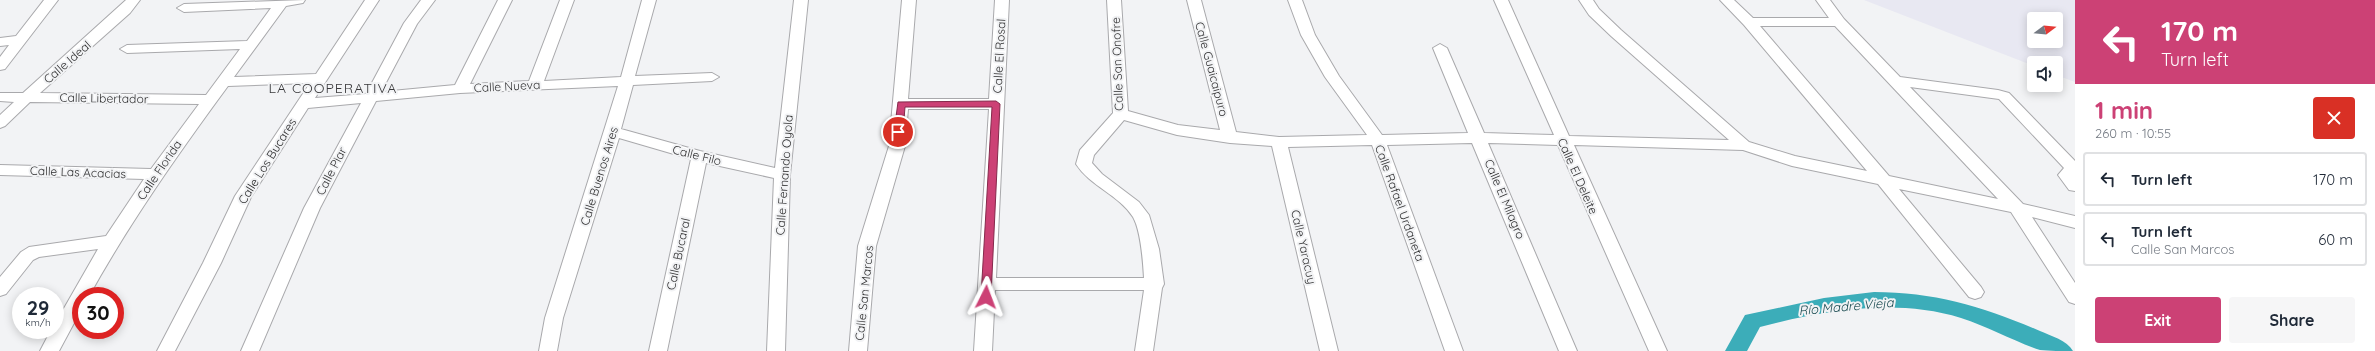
<!DOCTYPE html>
<html lang="en">
<head>
<meta charset="utf-8">
<style>
  body { margin:0; font-family:Quicksand,sans-serif; background:#f6f6f7; color:#1f2937; height:100vh; display:flex; flex-direction:column; font-size:15px; white-space:nowrap }
  * { box-sizing:border-box; margin:0 }
  p { font-size:13px; color:#747a83 }
  .icon { flex:none; width:22px; height:22px; fill:none; stroke:currentColor; stroke-width:2; stroke-linecap:round; stroke-linejoin:round }
  .map { position:relative; flex:1; overflow:hidden }
  .side { display:flex; flex-direction:column; background:#fff; width:300px }
  .side>* { flex:none }
  .banner { background:#cc4175; color:#fff; overflow:hidden }
  .needle { width:26px; rotate:74deg }
  .controls { position:absolute; left:2027px; top:12px; display:grid; gap:8px }
  .controls a { display:grid; place-items:center; width:36px; height:36px; border-radius:4px; background:#fff; box-shadow:0 2px 10px #0003; font-size:20px }
  .speed { position:absolute; left:12px; top:287px; display:flex; gap:8px; font-size:20px; font-weight:700; text-align:center }
  .speed>* { display:grid; place-content:center; width:52px; height:52px; border-radius:50%; background:#fff; box-shadow:0 2px 10px #0003; line-height:1 }
  .speed small { font-size:10px; font-weight:400 }
  .speed .limit { border:6px solid #d22; background:#fff; color:#111 }
  .pin { position:absolute; display:grid; place-items:center; width:34px; height:34px; color:#fff; margin:-17px; border:2px solid #fff; border-radius:50%; box-shadow:0 1px 4px #0007 }
  .me { position:absolute; width:44px; margin:-22px; rotate:3deg; stroke-linejoin:round; filter:drop-shadow(0 0 3px #0008) }
  .turn { display:flex; align-items:center; gap:14px; height:84px; padding:0 20px; font-size:18px }
  .turn .icon { width:52px; height:52px; stroke-width:2.5 }
  .turn b { display:block; font-size:28px; line-height:34px }
  .round { display:grid; place-items:center; flex:none; width:42px; height:42px; border-radius:4px; background:#f6f6f7 }
  .summary { display:flex; align-items:center; justify-content:space-between; height:68px; padding:0 20px }
  h1 { font-size:24px; font-weight:800; line-height:30px; color:#cc4175 }
  .cta { display:flex; gap:8px; margin-top:auto; padding:8px 20px }
  .cta a { flex:1; height:46px; border-radius:4px; background:#cc4175; color:#fff; font-size:16px; font-weight:800; line-height:46px; text-align:center }
  .cta a+a { background:#f6f6f7; color:#1f2937 }
  ul { padding:0; list-style:none }
  li { display:flex; align-items:center; gap:12px; height:54px; margin:0 8px 6px; padding:0 12px; border:2px solid #e0e1e3; border-radius:4px }
  li div { flex:1 }
  li b { display:block; font-size:15px }
  li em { font-style:normal }
  main { display:flex; flex:1; min-height:0 }
  .map>svg:first-child { display:block }
  .built { fill:#e8e8f2; fill-rule:evenodd }
  .lines { fill:none; stroke-linecap:round; stroke-linejoin:round }
  .river { fill:#3cadb9; fill-rule:evenodd }
  .minor-casing { stroke:#a9a9ac; stroke-width:2 }
  .minor { fill:#fff; fill-rule:evenodd }
  .route { fill:#cc4175; stroke:#852a4c }
  .labels { text-anchor:middle; dominant-baseline:central; stroke-width:4; stroke-linejoin:round; paint-order:stroke }
  .street-label { font-size:12px; fill:#2e2e2f; stroke:#f2f3f5 }
  .water-label { font-size:13px; font-style:italic; fill:#1b4b51; stroke:#f2f3f5 }
  .quarter-label { font-size:14px; letter-spacing:1px; fill:#38383a; stroke:#f2f3f5 }
</style>
</head>
<body>
<main>
<div class="map">
<svg width="2075" height="351" viewBox="0 0 2075 351">
  <rect width="100%" height="100%" fill="#f2f3f5"/>
  <path class="built" d="M1864 0H2075V82L2056 75V63H2034V66ZM2034 19H2056V41H2034Z"/>
  <g class="lines">
    <path class="river" d="M1874 292C1935 292 1984 307 2040 331 2051 336 2067 340 2073 351 2063 351 2049 351 2040 350 2013 341 1989 327 1961 318 1896 298 1825 310 1760 327L1747 351H1725L1745 315 1824 298Z"/>
    <defs>
      <path id="minor" d="M44 0H58L5 69 0 70V57L9 45 0 46V38L16 36Z
        M126 0H140L130 13 40 93 206 95 240 49 127 53 120 49 127 45 247 41 271 8 184 12 177 8 184 4 305 0 303 3 286 6 234 77 316 74 365 0H379L315 98 366 94 404 23 421 0H435L417 24 381 92 455 85 498 0H512L470 84 529 81 560 0H574L544 81 621 77 642 0H656L635 76 712 73 719 77 712 81 633 85 621 129 700 151 775 168 794 0H808L790 175 785 351H767L774 178 706 163 667 351H649L691 159 619 138 563 318 557 351H539L545 318 618 86 460 93 376 101 320 208 259 351H241L304 208 361 103 308 108 251 197 221 263 175 351H157L203 263 235 196 310 83 228 86C178 154 130 222 89 296H81V310L59 351H40L51 330H55V324L98 249 39 257 33 260 6 294 0 296V277L21 252 29 247 106 236 144 179 0 175V165L151 169 199 104 30 102 5 126 0 128V115L14 102 0 101V93H23Z
        M902 0H916L908 99H989L995 0H1009L996 278H1144C1143 261 1141 231 1133 217 1119 195 1090 186 1076 164L1080 150 1113 113 1107 0H1121L1128 111 1178 125 1220 130 1187 0H1201L1236 132 1279 137 1367 135 1325 77 1301 35 1288 0H1302L1315 35 1339 76 1382 135 1468 133 1433 48 1440 44 1447 48 1484 133 1554 135 1494 0H1508L1569 136 1729 140 1611 36 1589 15 1579 0H1593L1599 9 1621 30 1749 142 1795 156 1867 171 1744 25 1720 0H1734L1753 18H1829L1816 0H1830L1844 19 1900 77 1998 90 2009 93 2075 161V191L2069 190 2058 175 2064 168 1999 99 1910 87 2023 204 2075 216V228L2032 217 2075 283V304L2069 302 2011 212 1899 189 1981 287 1984 292 1981 297 1975 299 1969 297 1878 184 1792 166 1743 150 1574 145 1667 351H1649L1558 145 1488 143 1577 351H1559L1472 143 1387 145 1463 351H1445L1372 145 1288 147 1338 351H1320L1272 146 1230 143 1177 135 1124 120 1094 155 1092 163 1102 174 1139 202 1149 215 1159 249 1164 284 1162 288 1153 351H1135L1144 290H995L992 351H974L989 109H908L905 146 876 246 867 351H849L858 246 889 146ZM1760 26H1835L1998 199 1889 176Z"/>
    </defs>
    <use href="#minor" class="minor-casing"/>
    <use href="#minor" class="minor"/>
  </g>
  <path class="route" d="M996 101 1000 104 991 297 986 301 981 297 992 107H905L903 132 898 135 894 132 898 102Z"/>
  <g class="labels">
    <g class="street-label">
      <text transform="translate(999 56) rotate(-87)">Calle El Rosal</text>
      <text transform="translate(67 62) rotate(-41)">Calle Ideal</text>
      <text transform="translate(1117 64) rotate(-92)">Calle San Onofre</text>
      <text transform="translate(1212 69) rotate(75)">Calle Guaicaipuro</text>
      <text transform="translate(507 86) rotate(-3)">Calle Nueva</text>
      <text transform="translate(104 98) rotate(1)">Calle Libertador</text>
      <text transform="translate(697 155) rotate(14)">Calle Filo</text>
      <text transform="translate(267 161) rotate(-58)">Calle Los Bucares</text>
      <text transform="translate(159 170) rotate(-56)">Calle Florida</text>
      <text transform="translate(331 171) rotate(-63)">Calle Piar</text>
      <text transform="translate(78 172) rotate(2)">Calle Las Acacias</text>
      <text transform="translate(784 175) rotate(-86)">Calle Fernando Oyola</text>
      <text transform="translate(599 176) rotate(-73)">Calle Buenos Aires</text>
      <text transform="translate(1578 176) rotate(66)">Calle El Deleite</text>
      <text transform="translate(1505 199) rotate(67)">Calle El Milagro</text>
      <text transform="translate(1400 203) rotate(70)">Calle Rafael Urdaneta</text>
      <text transform="translate(1304 247) rotate(77)">Calle Yaracuy</text>
      <text transform="translate(678 254) rotate(-78)">Calle Bucaral</text>
      <text transform="translate(864 293) rotate(-84)">Calle San Marcos</text>
    </g>
    <g class="water-label">
      <text transform="translate(1846 306) rotate(-5)">Río Madre Vieja</text>
    </g>
    <g class="quarter-label">
      <text x="333" y="88">LA COOPERATIVA</text>
    </g>
  </g>
</svg>
<div class="controls">
<a><svg class="needle" viewBox="-14 -14 28 28"><path d="M0-13l5 13h-10z" fill="#e53935"/><path d="M0 13l5-13h-10z" fill="#747a83"/></svg></a>
<a><svg class="icon" aria-label="sound" viewBox="0 0 24 24"><path d="M4 9h4l5-4v14l-5-4H4zM17 9q2 3 0 6"/></svg></a>
</div>
<div class="speed"><div>29<small>km/h</small></div><div class="limit">30</div></div>
<div class="pin" style="left:898px;top:132px;background:#d93025"><svg class="icon" aria-label="arrive" viewBox="0 0 24 24"><path d="M6 21V4h12l-3 4 3 4H6"/></svg></div>
<svg class="me" style="left:986px;top:297px" viewBox="-20 -20 40 40"><path d="M0-17L14 15 0 8-14 15z" fill="#cc4175" stroke="#fff" stroke-width="4"/></svg>
</div>
<section class="side">
<div class="banner">
<div class="turn"><svg class="icon" aria-label="left" viewBox="0 0 24 24"><path d="M17 20v-9H6M10 6l-5 5 5 5"/></svg><div><b>170 m</b>Turn left</div></div>
</div>
<div class="summary"><div><h1>1 min</h1><p>260 m · 10:55</p></div><a class="round" style="background:#d93025;color:#fff"><svg class="icon" aria-label="close" viewBox="0 0 24 24"><path d="M6 6l12 12M18 6L6 18"/></svg></a></div>
<ul>
<li><svg class="icon" aria-label="left" viewBox="0 0 24 24"><path d="M17 20v-9H6M10 6l-5 5 5 5"/></svg><div><b>Turn left</b></div><em>170 m</em></li>
<li><svg class="icon" aria-label="left" viewBox="0 0 24 24"><path d="M17 20v-9H6M10 6l-5 5 5 5"/></svg><div><b>Turn left</b><p>Calle San Marcos</p></div><em>60 m</em></li>
</ul>
<div class="cta"><a>Exit</a><a>Share</a></div>
</section>
</main>
</body>
</html>
